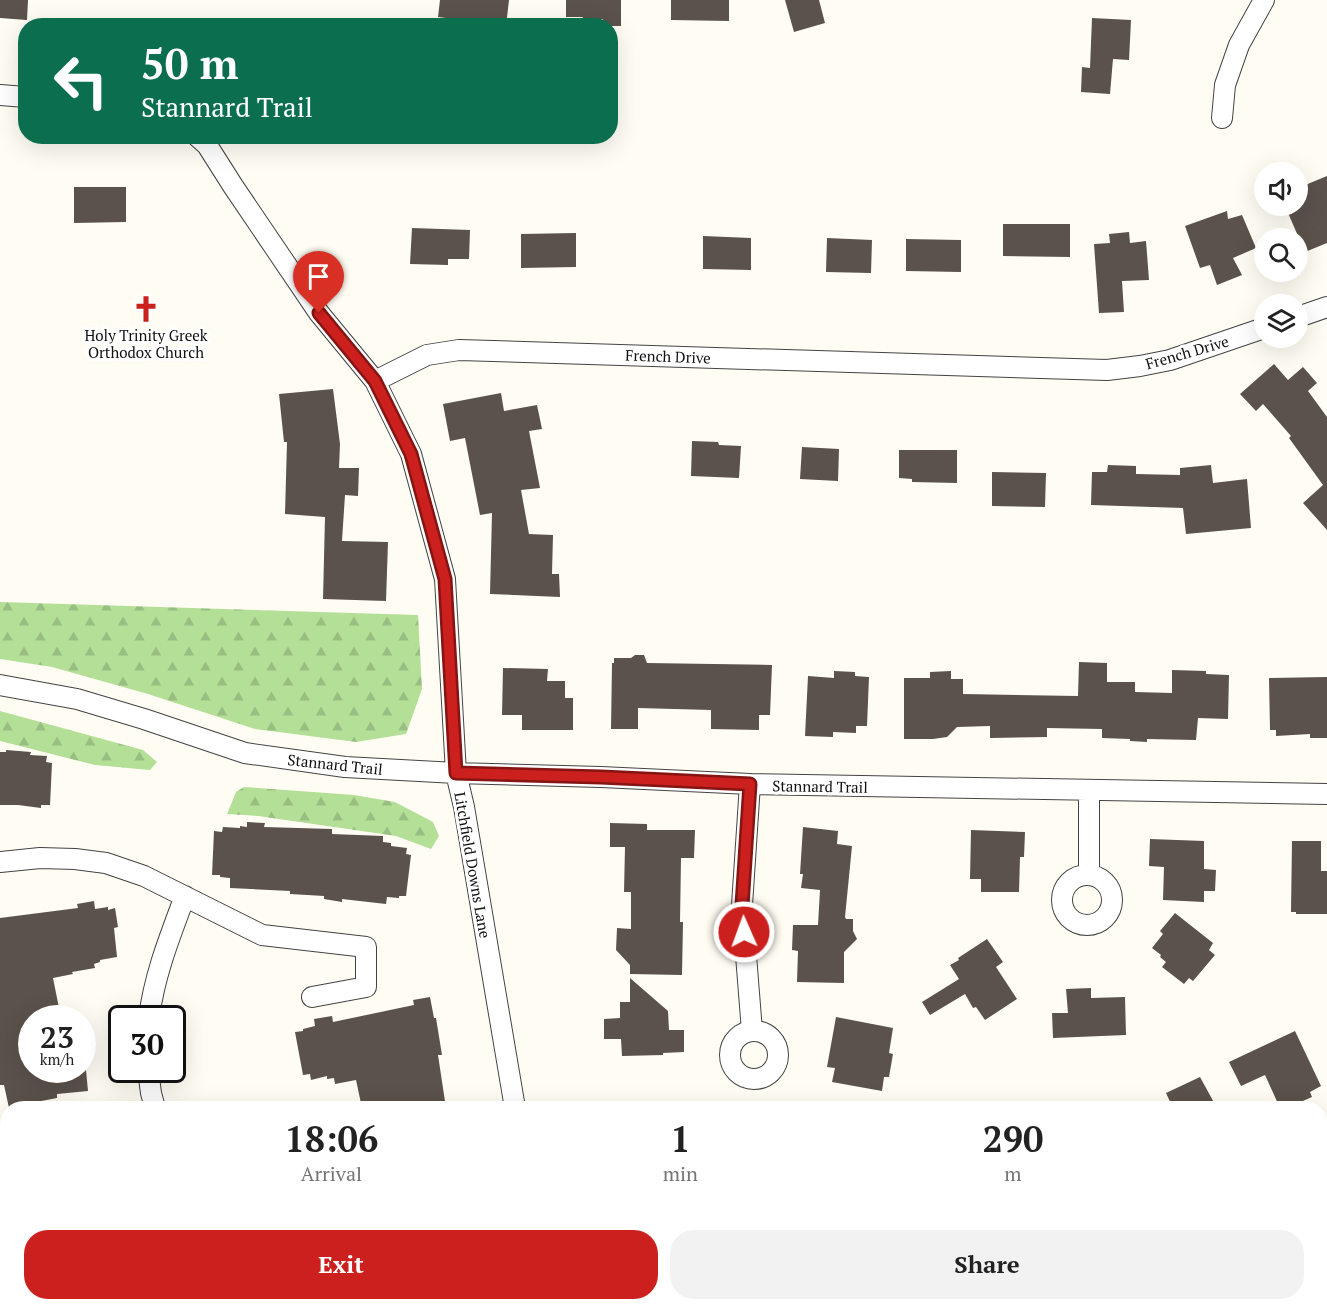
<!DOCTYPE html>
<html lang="en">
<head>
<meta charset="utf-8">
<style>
  body { margin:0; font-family:"PT Serif",serif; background:#f2f2f2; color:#222; height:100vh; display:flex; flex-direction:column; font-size:22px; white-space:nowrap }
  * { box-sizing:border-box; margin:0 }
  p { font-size:20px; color:#767676 }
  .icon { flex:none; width:33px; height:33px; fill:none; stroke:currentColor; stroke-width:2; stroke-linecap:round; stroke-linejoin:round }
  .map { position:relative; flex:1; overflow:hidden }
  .panel { position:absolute; left:0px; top:1101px; width:1328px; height:210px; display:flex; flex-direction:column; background:#fff; border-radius:24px 24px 0 0; box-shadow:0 6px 24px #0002 }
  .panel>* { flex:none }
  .hud { position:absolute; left:18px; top:18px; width:600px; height:126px; border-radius:24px; box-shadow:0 6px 24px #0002; background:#0b6e4f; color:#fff; overflow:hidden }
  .tools { position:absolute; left:1254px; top:162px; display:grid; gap:12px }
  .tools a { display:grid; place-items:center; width:54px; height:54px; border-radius:50%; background:#fff; box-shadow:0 6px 24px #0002; font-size:30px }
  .speed { position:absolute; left:18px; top:1005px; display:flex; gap:12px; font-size:30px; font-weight:700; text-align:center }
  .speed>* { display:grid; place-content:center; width:78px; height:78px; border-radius:50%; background:#fff; box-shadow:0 6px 24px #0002; line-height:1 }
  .speed small { font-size:15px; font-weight:400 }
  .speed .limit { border:3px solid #111; border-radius:9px; background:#fff; color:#111 }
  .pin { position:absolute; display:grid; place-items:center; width:51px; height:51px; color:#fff; margin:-62px -26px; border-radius:50% 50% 50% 0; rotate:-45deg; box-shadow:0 0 6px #0007 }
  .pin .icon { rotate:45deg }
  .me { position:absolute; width:66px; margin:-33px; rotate:358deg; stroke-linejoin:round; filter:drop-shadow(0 0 4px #0008) }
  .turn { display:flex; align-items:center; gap:21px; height:126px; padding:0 24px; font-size:27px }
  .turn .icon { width:78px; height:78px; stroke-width:2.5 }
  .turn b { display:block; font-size:42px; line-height:51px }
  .eta { display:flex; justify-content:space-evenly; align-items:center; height:102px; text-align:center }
  .eta b { font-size:36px; font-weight:800; line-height:42px }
  .action { display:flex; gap:12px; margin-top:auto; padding:12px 24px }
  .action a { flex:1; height:69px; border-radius:24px; background:#cb201d; color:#fff; font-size:24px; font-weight:800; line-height:69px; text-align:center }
  .action a+a { background:#f2f2f2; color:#222 }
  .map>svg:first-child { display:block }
  .forest { fill:url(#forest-firs) }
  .building { fill:#5a524b }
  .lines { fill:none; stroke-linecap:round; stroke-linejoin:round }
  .minor-casing { stroke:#434343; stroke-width:22 }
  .minor { stroke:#fff; stroke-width:20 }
  .route-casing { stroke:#841513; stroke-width:15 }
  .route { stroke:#cb201d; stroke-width:10 }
  .labels { text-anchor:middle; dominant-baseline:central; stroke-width:6; stroke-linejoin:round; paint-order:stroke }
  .poi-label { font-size:15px; fill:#101010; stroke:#fff }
  .street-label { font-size:15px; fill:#101010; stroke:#fff }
</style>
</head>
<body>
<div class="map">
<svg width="1327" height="1311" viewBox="0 0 1327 1311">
  <defs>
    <pattern id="forest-firs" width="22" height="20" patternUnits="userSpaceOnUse" patternTransform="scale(1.5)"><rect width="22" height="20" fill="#b3df97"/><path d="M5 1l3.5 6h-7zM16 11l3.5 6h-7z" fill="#99be81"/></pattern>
  </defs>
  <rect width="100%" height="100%" fill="#fffdf3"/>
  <path class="forest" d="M0 602 418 615 422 689 406 734 356 742 255 729 148 694 52 667 0 659Z
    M0 711 143 750 157 762 150 770 95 765 0 741Z
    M244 787 354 795 395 802 433 822 439 836 431 849 396 836 258 816 227 814 236 792Z"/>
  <path class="building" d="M0 0H28L27 20 0 18Z
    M440 0H509L506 26 475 24 474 26H454V19L438 17Z
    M566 0H621V26H603V19H582L583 17H566Z
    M671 0H729V21L671 20Z
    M785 0H819L825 23 794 32Z
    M1092 18 1131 20 1129 60 1113 59 1110 94 1081 92 1082 67 1090 68Z
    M1327 176V243L1305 252 1285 206H1298V188Z
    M74 187H126V222L74 223Z
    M1227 211 1228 219 1242 215 1256 248 1233 258 1242 275 1217 285 1210 265 1200 268 1185 226Z
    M1003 224H1070V257L1003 256Z
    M412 228 470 230 469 259H448V265L410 264Z
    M1129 232 1130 243 1146 241 1149 280 1122 281 1124 312 1099 313 1094 244 1110 243 1109 234Z
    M576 233V267L521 268V234Z
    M703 236 751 238V270L703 269Z
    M827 238 872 240 871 273 826 272Z
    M906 239 961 240V272L906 271Z
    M1274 364 1288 380 1303 367 1317 383 1308 391 1327 417V530L1303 503 1323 485 1289 438 1291 436 1263 404 1256 411 1240 394Z
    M333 389 340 444 339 468H359L358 496 345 495 342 541 388 542 386 601 323 599 325 517 285 514 287 442H284L279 394Z
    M501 393 504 411 537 405 542 429 529 431 540 488 521 490 529 534 553 535 552 574H559L560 597 490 594 492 513 480 515 465 438 450 441 443 404Z
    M692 441 718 442 719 445 741 446 739 478 691 476Z
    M802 447 839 449 838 481 800 479Z
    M899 450H957V483L912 482V479L899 478Z
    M1108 465 1136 466V474L1180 475V468L1211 465 1213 483 1247 479 1251 528 1186 534 1183 508 1091 505 1092 472H1107Z
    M992 472 1046 473 1045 507 992 506Z
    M635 655H644L647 663 772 665 770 715H759V730L711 729V710L638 708V729H611L612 663H614V658H631Z
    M1079 662 1107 663V682H1135V692L1172 693V670L1206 671V674L1229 675 1228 719 1198 718 1196 740 1147 739V742L1130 741V739L1102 738V729L1047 728V737L990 738V726L957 727 947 737 933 739H904V678H930V672L951 671V679H963V694L1078 696Z
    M503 668 548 669 547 681H565V698H573V730H522V715H502Z
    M834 671 855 672V676L869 677 867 726H856V733L833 732V737L805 736 808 676 834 678Z
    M1327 677V738H1310V734L1276 736V730H1270L1269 678Z
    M6 750 31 752 30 755 47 756 46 762 52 763 50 805H41V808L18 805H0V752H6Z
    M247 822 265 823 264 827 332 829V834L383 836V842L391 843V846L407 848 406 854 411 855 406 896H399V898L387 897 386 904 342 899V902L324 899V896L290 894V891L230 888V878L220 877V875H212L214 831 222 832 223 827 240 828V826L247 827Z
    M610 823 647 824V830H695L694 858H681L680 922H683L682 975 630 974V965L616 950 617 928 631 929V892H624L625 847H610Z
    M803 827 838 831 837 844 852 846 845 917 846 919H853V931L857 939 844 952V983L797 982 798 951 792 950 793 925H818L820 890 801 888 803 874H800Z
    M971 830 1025 832 1024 857H1020L1019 892H981V879H970Z
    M1150 839 1204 841V869L1216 870 1215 891H1204V902L1163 900 1164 867 1149 866Z
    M1292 841H1321V871H1327V914H1296V912H1291Z
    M94 901 95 909 108 907V910L115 908 118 927 114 928 117 957 100 960V962L94 964 95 968 72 972 73 974 53 978 61 1018H32V1070H86L88 1091 57 1094V1098L36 1102 37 1105 9 1108 4 1085H0V918L78 908 77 904Z
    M1175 913 1213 943 1209 950 1215 955 1193 981 1189 978 1184 984 1162 967 1166 962 1160 957 1161 955 1152 948 1163 934 1160 931Z
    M987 939 1003 962 996 967 1017 999 985 1020 976 1007 973 1008 965 994 930 1015 922 1002 959 979 950 965 959 960 958 958Z
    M630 978 668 1011 669 1030H684V1052L663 1053V1055L622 1056 621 1039H604V1019L620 1018V1002H630Z
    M1091 988V998L1125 997 1126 1035 1053 1038 1052 1013H1068L1066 989Z
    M430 997 434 1018H436L442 1055H438L446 1108H362L356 1080 335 1084 334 1078 327 1079V1076L311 1080 310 1074 303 1075 295 1032 303 1031V1029L315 1026 314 1019 332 1016 333 1022 414 1005 413 1000Z
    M836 1017 893 1028 889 1053 893 1054 889 1077H884L882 1091 832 1082 835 1068 827 1067Z
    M1295 1031 1321 1086 1310 1092 1312 1097 1287 1108H1280L1265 1075 1241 1086 1229 1062Z
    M1200 1077 1217 1108H1173L1166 1093Z"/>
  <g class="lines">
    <defs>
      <path id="minor" d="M0 95 26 97
        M1222 118 1225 85 1239 45 1264 0
        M197 136 207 145 233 186 319 313 375 381 411 454 445 579 456 773 464 807 515 1108
        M1298 317 1327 307
        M375 381 427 355 459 350 1107 370 1140 366 1170 360 1264 328
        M0 685 77 699 144 719 245 753 345 767 456 773 601 777 750 784 1327 794
        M750 784 742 905 752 1031
        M1089 791V874
        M0 862 40 858 75 859 106 863 144 876 262 935 366 947V987L312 997
        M1062 900a25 25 0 1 1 50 0a25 25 0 1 1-50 0Z
        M149 1018C154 976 170 936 185 896
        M730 1055a24 24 0 1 1 48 0a24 24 0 1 1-48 0Z
        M148 1070 151 1093 155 1108
        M0 1153 8 1152
        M1320 1155 1327 1151
        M0 1189 8 1221
        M20 1304 21 1311
        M208 1304 209 1311
        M548 1304 549 1311
        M1149 1304 1153 1311
        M1011 1311 1029 1304"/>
    </defs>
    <use href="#minor" class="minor-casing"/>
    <use href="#minor" class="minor"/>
  </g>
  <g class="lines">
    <defs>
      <path id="route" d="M319 313 375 381 411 454 445 579 456 773 601 777 750 784 742 905 744 932"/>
    </defs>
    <use href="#route" class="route-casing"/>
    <use href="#route" class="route"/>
  </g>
  <defs>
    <symbol id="church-bare" viewBox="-9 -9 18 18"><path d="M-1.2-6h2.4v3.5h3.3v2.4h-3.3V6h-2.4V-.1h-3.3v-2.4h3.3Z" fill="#cb201d" stroke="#fff" stroke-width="2.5" paint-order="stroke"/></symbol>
  </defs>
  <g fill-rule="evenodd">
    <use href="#church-bare" x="127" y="290" width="38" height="38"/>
  </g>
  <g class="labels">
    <g class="poi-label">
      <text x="146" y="335">Holy Trinity Greek<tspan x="146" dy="17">Orthodox Church</tspan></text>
    </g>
    <g class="street-label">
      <text transform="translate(1187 352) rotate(-16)">French Drive</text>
      <text transform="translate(668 356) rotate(2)">French Drive</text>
      <text transform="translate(335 764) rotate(6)">Stannard Trail</text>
      <text transform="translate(820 786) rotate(1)">Stannard Trail</text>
      <text transform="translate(473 865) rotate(80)">Litchfield Downs Lane</text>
    </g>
  </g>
</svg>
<div class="tools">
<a><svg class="icon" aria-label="sound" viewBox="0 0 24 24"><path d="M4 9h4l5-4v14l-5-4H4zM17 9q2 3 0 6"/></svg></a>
<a><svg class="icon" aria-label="search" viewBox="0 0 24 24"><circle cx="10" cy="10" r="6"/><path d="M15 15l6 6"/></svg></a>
<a><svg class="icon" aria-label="layers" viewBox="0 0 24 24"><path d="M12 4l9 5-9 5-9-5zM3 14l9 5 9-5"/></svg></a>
</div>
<div class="speed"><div>23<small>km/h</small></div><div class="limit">30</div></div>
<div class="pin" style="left:319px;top:313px;background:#d93025"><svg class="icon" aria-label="arrive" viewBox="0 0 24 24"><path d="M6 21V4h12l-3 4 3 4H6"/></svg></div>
<svg class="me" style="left:744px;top:932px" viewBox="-20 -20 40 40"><circle r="17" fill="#cb201d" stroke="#fff" stroke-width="3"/><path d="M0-11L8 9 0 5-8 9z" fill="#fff"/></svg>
<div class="hud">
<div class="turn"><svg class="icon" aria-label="left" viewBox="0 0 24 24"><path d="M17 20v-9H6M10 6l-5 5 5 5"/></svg><div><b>50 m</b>Stannard Trail</div></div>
</div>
<section class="panel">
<div class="eta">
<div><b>18:06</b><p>Arrival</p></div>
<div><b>1</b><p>min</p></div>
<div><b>290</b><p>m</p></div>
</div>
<div class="action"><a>Exit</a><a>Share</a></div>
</section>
</div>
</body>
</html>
